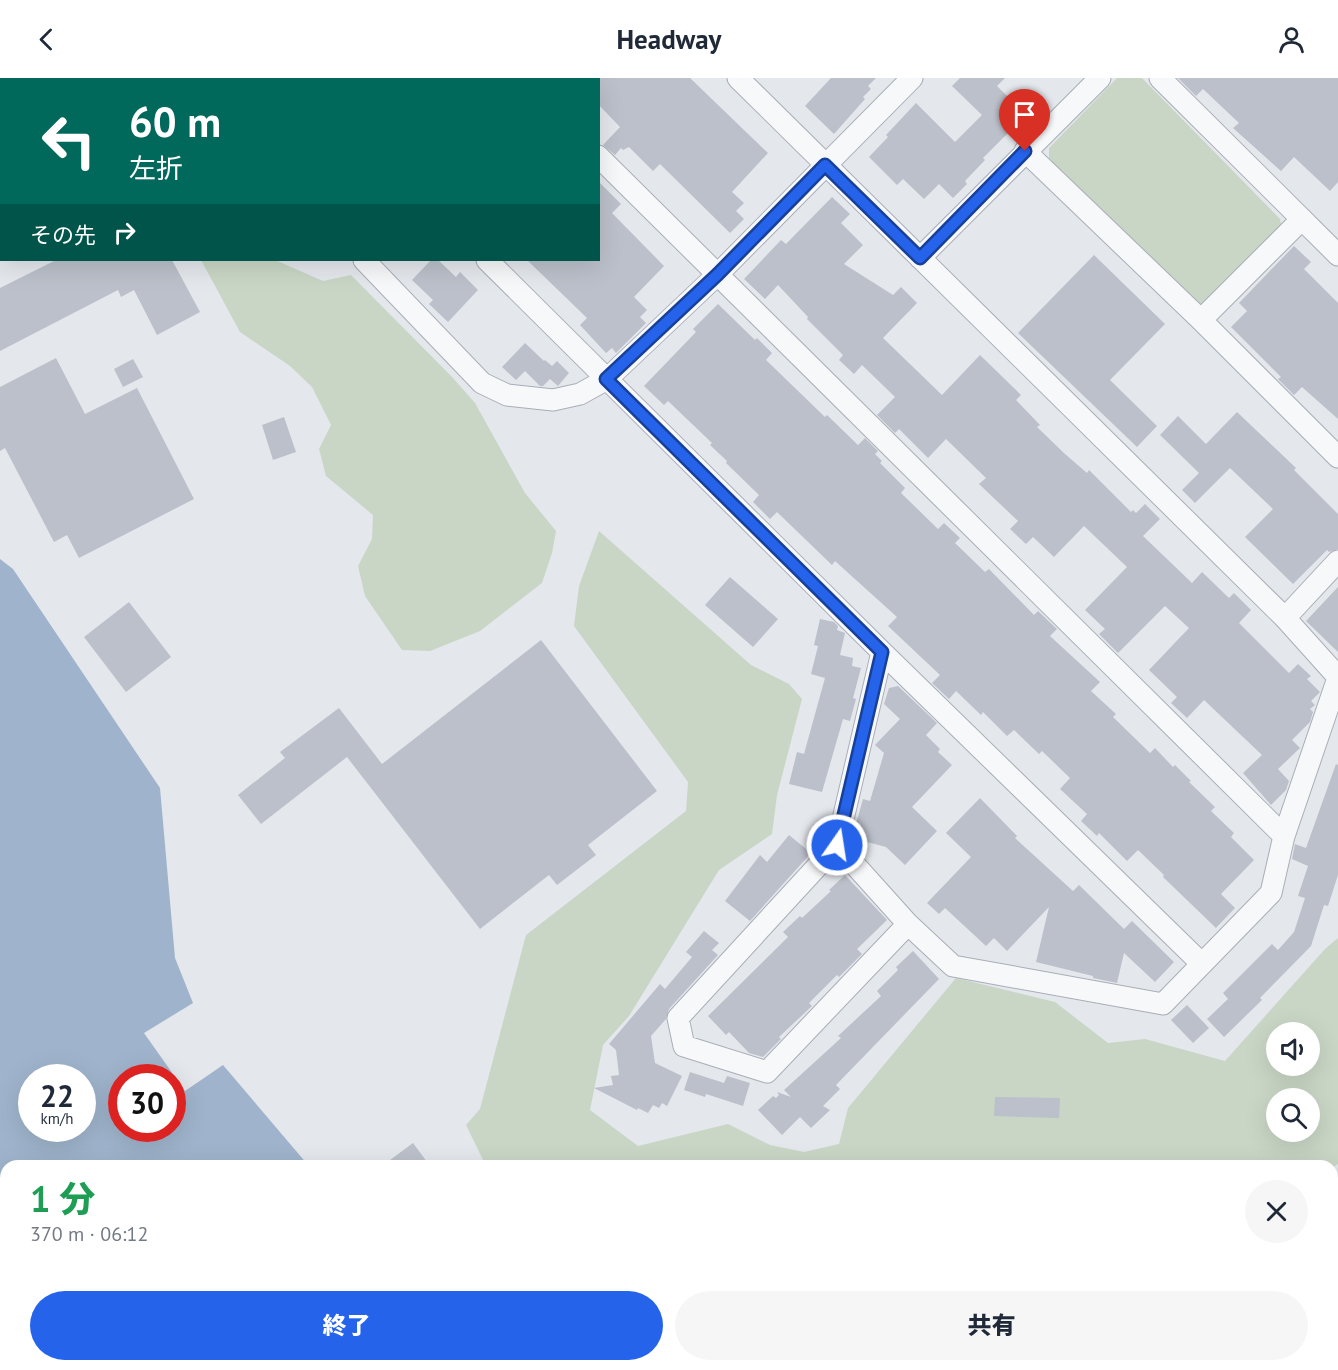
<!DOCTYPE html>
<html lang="ja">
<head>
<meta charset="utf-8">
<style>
  body { margin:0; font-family:"PT Sans","Noto Sans JP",sans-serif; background:#f6f6f7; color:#1f2937; height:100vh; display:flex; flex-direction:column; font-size:22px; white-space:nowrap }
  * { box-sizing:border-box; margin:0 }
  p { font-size:20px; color:#747a83 }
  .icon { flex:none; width:33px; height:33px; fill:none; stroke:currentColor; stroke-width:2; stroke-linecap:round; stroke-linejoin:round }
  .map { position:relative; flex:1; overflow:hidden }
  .side { position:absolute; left:0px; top:1082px; width:1338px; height:212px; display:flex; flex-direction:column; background:#fff; border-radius:18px 18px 0 0; box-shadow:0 6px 24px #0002 }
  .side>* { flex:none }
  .banner { position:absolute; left:0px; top:0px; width:600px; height:183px; box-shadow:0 6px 24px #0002; background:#00695c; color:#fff; overflow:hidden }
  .fabs { position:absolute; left:1266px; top:944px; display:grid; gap:12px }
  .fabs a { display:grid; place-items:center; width:54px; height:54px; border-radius:50%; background:#fff; box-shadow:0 6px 24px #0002; font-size:30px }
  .speed { position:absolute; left:18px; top:986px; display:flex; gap:12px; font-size:30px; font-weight:700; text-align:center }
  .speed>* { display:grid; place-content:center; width:78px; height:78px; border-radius:50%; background:#fff; box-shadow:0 6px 24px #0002; line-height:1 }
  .speed small { font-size:15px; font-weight:400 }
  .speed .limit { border:9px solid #d22; background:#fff; color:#111 }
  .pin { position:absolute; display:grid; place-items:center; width:51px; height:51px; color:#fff; margin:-62px -26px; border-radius:50% 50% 50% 0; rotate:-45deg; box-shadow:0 0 6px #0007 }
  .pin .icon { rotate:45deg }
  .me { position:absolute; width:66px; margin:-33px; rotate:13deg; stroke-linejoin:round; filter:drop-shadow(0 0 4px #0008) }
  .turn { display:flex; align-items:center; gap:21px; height:126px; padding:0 30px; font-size:27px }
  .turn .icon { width:78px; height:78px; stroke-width:2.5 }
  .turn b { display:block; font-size:42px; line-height:51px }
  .then { display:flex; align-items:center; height:57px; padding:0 30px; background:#0003; gap:12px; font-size:22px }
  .round { display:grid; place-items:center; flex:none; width:63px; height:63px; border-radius:32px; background:#f6f6f7 }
  .headline { display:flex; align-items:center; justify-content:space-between; height:102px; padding:0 30px }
  h1 { font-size:36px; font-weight:800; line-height:45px; color:#1e9e55 }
  .button { display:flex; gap:12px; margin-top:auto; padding:12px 30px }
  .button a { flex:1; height:69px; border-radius:36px; background:#2563eb; color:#fff; font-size:24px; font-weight:800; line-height:69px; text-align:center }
  .button a+a { background:#f6f6f7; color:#1f2937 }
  header { display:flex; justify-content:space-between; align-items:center; height:78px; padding:0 30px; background:#fff; font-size:27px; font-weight:800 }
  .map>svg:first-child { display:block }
  .green { fill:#c9d6c5; fill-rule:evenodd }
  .water { fill:#9fb4cc; fill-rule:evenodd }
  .building { fill:#bbc0ca }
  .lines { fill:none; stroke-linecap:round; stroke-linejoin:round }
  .minor-casing { stroke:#a9aeb7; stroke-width:23 }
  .minor { stroke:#f7f8fa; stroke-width:21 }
  .route-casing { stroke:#184099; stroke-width:15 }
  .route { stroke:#2563eb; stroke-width:10 }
</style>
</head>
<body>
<header><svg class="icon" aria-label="back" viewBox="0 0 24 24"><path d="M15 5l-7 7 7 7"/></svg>Headway<svg class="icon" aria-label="person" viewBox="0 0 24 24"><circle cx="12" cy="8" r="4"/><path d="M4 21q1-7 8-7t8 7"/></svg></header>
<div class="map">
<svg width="1338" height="1292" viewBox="0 0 1338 1292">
  <rect width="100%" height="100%" fill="#e4e7ec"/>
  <path class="green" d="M1117 0H1142L1280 141 1282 151 1205 230 1194 229 1049 86V70Z
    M201 182H275L323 203 351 197 453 300 475 325 525 415 556 453 552 475 542 505 480 553 430 573 402 572 365 518 358 488 372 461 373 437 326 398 319 371 331 347 312 309 290 288 240 254Z
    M599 453 751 587 789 606 802 621 777 717 772 756 719 792 629 938 603 967 590 1032 638 1068 728 1046 770 1067 804 1074 839 1066 848 1030 956 900 1055 924 1108 965 1145 961 1225 983 1325 871 1338 860V1086L1332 1090V1088H486L466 1047 480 1031 526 857 686 733 688 704 574 548 579 508ZM1276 954H1310V987H1276ZM1276 1020H1310V1053H1276Z"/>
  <path class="water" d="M0 481 13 491 160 710 175 880 193 925 144 955 185 1013 223 987 308 1087 6 1088V1287H466L470 1292H0ZM32 999H82V1050H32ZM122 999H172V1050H122Z"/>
  <path class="building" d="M598 0H690L768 75 732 114 744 125 736 133 744 141 730 155 660 86 653 93 629 69 623 72 621 70 615 77 603 67 620 49 598 26Z
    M831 0H876L868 8 871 11 863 19 865 21 834 56 805 28Z
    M960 0H1005L997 8 1026 37 983 80 985 82 965 103 967 106 953 120 939 106 924 121 903 101 897 107 869 79 888 59 886 57 916 25 955 64 982 37 952 8Z
    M1178 0H1338V104L1330 113 1294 79 1281 93 1233 50 1239 45 1203 11 1196 18Z
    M598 103 621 126 612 135 664 188 634 219 647 232 640 239 646 245 616 275 612 270 606 275 580 247 587 240 527 182H598Z
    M832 119 850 136 841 145 863 167 844 186 893 217 901 209 917 225 883 260 942 317 980 277 1021 317 1016 322 1040 347 1037 349 1065 376 1087 395 1089 392 1131 434 1133 432 1136 435 1145 426 1160 441 1143 458 1192 505 1202 494 1229 520 1234 515 1251 532 1239 545 1289 595 1298 586 1311 598 1307 601 1320 614 1311 623 1315 627 1310 631 1313 634 1310 644 1292 662 1300 670 1278 691 1289 703 1286 712 1271 727 1243 695 1262 677 1204 622 1187 640 1171 625 1177 619 1149 592 1189 550 1165 528 1118 575 1099 556 1105 551 1085 532 1127 489 1084 448 1054 479 1033 459 1026 466 1010 451 1018 443 979 406 986 400 946 361 928 380 899 351 895 355 877 337 895 319 862 287 854 296 839 282 843 277 807 241 808 239 778 207 765 221 744 201 781 162 786 166Z
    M1294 168 1311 184 1304 191 1338 225V341L1302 309 1294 317 1278 301 1281 299 1231 249 1247 233 1239 225Z
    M1094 177 1165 246 1110 302 1157 348 1137 369 1018 255Z
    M56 182H172L200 234 157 257 134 212 121 219 118 212 0 273V210Z
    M431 182H438L456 199 460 194 478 212 448 244 429 226 433 222 412 202Z
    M718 226 755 262 757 260 772 275 766 282 825 339 827 337 858 367 865 360 878 373 875 376 882 383 880 385 905 410 901 415 938 451 944 445 960 460 955 465 985 494 989 491 1034 537 1038 533 1057 551 1050 558 1100 604 1091 613 1116 636 1113 639 1150 675 1155 670 1173 689 1175 687 1191 703 1189 704 1215 729 1211 733 1234 755 1231 759 1254 782 1221 816 1235 830 1216 850 1163 799 1164 797 1138 772 1127 783 1099 755 1097 758 1081 743 1087 736 1060 711 1070 700 1042 673 1039 676 1014 652 1007 658 983 634 981 637 956 613 949 621 932 605 940 597 888 548 897 539 835 483 832 487 777 434 770 441 753 424 759 417 726 385 727 383 710 367 712 365 668 323 664 327 644 308 696 254 693 251Z
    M525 265 544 283 545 282 552 288 557 283 569 295 558 308 550 301 543 308H540L525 293 516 302 502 289Z
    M56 280 85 336 137 310 194 421 79 480 67 457 54 464 5 370 0 373V309Z
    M133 281 143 299 123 309 114 291Z
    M1237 334 1296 390 1294 392 1338 436V471L1329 474 1327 472 1293 506 1245 459 1273 431 1230 390 1195 425 1182 412 1199 395 1160 357 1178 338 1206 366Z
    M284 339 296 374 273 382 262 347Z
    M730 499 778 541 753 569 705 527Z
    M1338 509V574L1306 543Z
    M129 524 171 579 126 614 84 559Z
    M820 541 834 544 838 548 837 552 845 555 840 577 853 580 852 588 861 590 853 620 856 621 850 643 843 641 822 714 789 706 797 674 804 676 825 600 811 596 818 568 814 567Z
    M541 562 657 713 588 767 596 777 557 807 549 797 480 851 347 679 261 746 238 717 285 680 280 674 339 630 382 686Z
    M898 608 937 645 926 657 940 671 938 674 952 687 912 729 937 753 905 787 886 769 852 760 863 721 870 723 884 675 875 667 900 641 884 626 889 610Z
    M1336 686 1338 687V797L1328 828 1324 827 1311 868 1260 920 1262 922 1224 959 1207 941 1228 921 1223 915 1272 866 1278 872 1294 854 1305 820 1298 818 1308 788 1292 781 1295 766 1306 770Z
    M980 720 1017 758 1015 760 1073 813 1079 807 1124 851 1132 843 1174 884 1155 904 1124 875 1117 905 1093 900V898L1036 884 1049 829 1007 873 994 860 986 868 945 830 939 836 927 825 971 779 946 755Z
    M789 757 811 775 750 843 725 823 760 777 767 784Z
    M845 797 887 842 857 871 862 876 839 899 837 897 809 925 812 928 779 959 781 961 763 979 749 975 729 954 726 957 708 938 788 859 783 854 800 838 802 840 831 813 829 812Z
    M704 853 719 865 712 872 718 877 669 931 666 941 651 958 655 985 682 998 667 1028 662 1025 659 1030 653 1027 648 1035 638 1030 637 1032 594 1010 613 1007 611 998 619 997 616 972 609 966 660 906 665 911 692 879 686 874Z
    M913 873 939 901 836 1007 840 1011 823 1028 830 1032 811 1050 800 1039 782 1057 758 1032 773 1018 776 1020 779 1017 777 1014 791 1019 784 1012 841 960 838 958 881 918 877 913 898 892 896 889Z
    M1187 927 1209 950 1193 965 1171 942Z
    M690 994 724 1005 727 998 750 1005 743 1028 706 1016 705 1019 684 1012Z
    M995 1019 1060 1020 1059 1040 994 1038Z
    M413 1065 430 1088H382Z"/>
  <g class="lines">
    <defs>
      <path id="minor" d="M520 0 521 2
        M738 0 1285 540 1338 599
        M1160 0 1338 177
        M390 2 391 0
        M468 2V0
        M1025 73 1201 242 1338 379
        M598 78 1284 758
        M920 180 1100 0
        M364 182 482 305 507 317 553 322 580 316 607 301 718 196 912 0
        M487 182 882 574 1202 886
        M1201 242 1302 141
        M1285 540 1338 483
        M882 574 837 767 908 846 953 888 1163 926 1271 815 1284 758 1338 600
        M837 767 678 940 684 968 767 994 908 846"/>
    </defs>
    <use href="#minor" class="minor-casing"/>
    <use href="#minor" class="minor"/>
  </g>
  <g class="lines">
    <defs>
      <path id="route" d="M837 767 882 574 606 301 718 196 825 87 920 180 1025 73"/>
    </defs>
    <use href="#route" class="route-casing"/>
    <use href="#route" class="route"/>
  </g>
</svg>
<div class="fabs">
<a><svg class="icon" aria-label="sound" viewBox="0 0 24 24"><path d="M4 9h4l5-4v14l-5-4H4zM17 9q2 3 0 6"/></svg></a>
<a><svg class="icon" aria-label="search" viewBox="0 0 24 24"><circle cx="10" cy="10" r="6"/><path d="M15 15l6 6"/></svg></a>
</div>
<div class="speed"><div>22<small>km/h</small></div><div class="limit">30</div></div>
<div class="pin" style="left:1025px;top:73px;background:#d93025"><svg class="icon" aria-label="arrive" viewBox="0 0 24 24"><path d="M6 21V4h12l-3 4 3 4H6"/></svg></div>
<svg class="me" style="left:837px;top:767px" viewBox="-20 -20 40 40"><circle r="17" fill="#2563eb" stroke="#fff" stroke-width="3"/><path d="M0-11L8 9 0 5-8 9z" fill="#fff"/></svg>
<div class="banner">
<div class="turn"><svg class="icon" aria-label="left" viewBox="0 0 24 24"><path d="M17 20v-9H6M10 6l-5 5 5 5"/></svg><div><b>60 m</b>左折</div></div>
<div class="then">その先<svg class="icon" aria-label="right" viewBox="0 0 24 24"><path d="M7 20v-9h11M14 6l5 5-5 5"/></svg></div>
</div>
<section class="side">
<div class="headline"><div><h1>1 分</h1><p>370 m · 06:12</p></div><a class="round"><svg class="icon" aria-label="close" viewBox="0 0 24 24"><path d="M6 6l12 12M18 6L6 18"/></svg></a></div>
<div class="button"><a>終了</a><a>共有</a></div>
</section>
</div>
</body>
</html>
